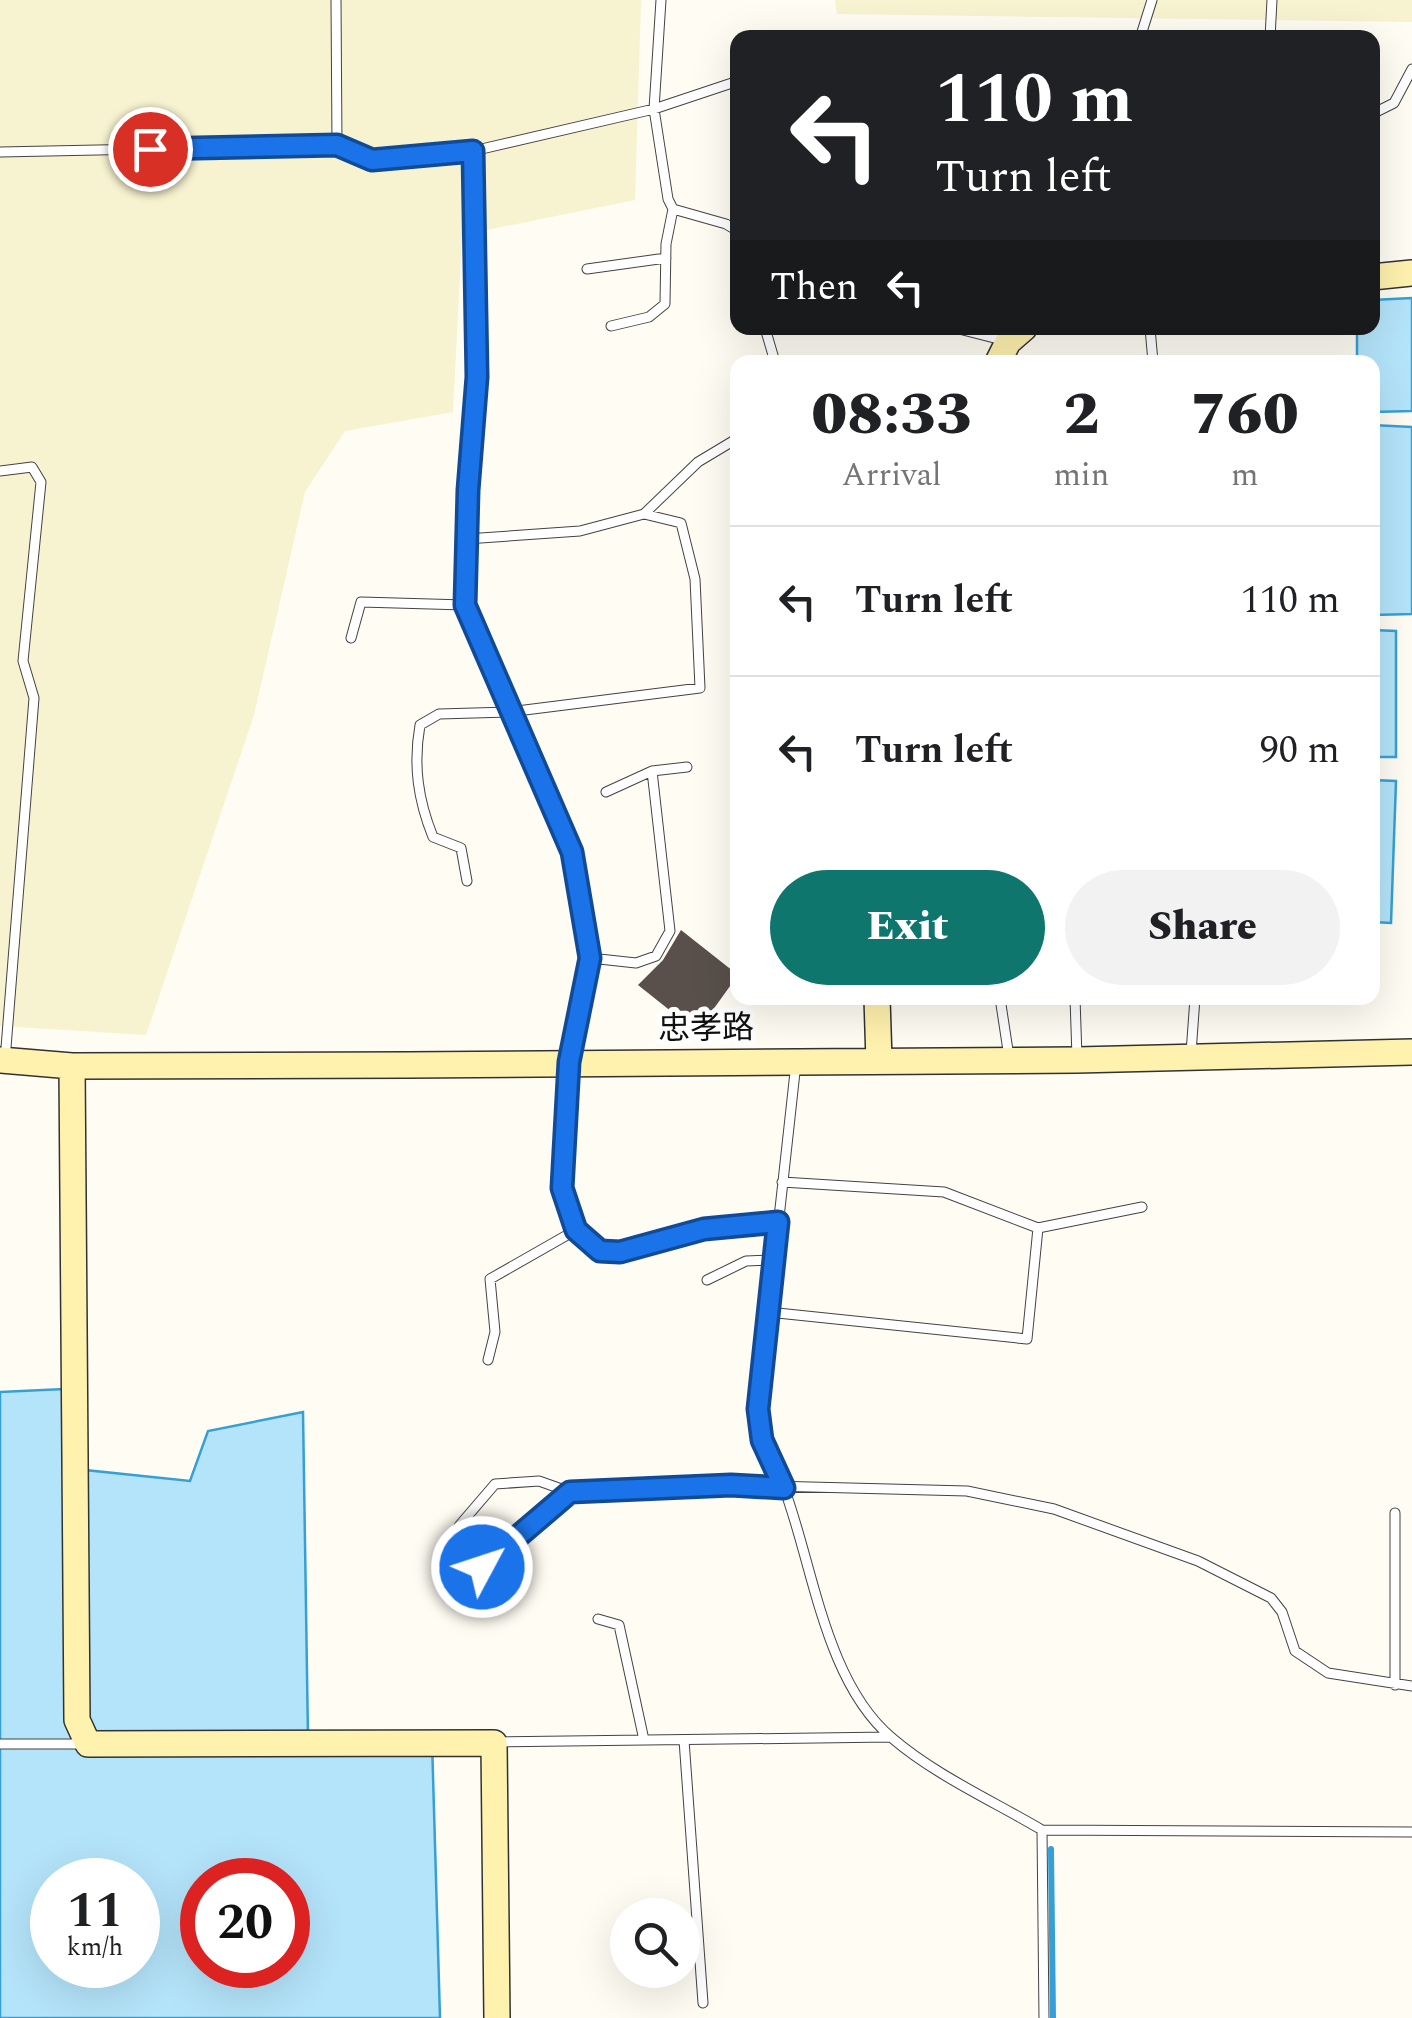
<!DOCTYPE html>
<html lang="en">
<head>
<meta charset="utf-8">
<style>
  body { margin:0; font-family:Spectral,"Noto Sans TC",serif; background:#f2f2f2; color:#202124; height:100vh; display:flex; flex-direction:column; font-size:38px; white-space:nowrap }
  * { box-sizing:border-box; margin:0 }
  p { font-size:32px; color:#757577 }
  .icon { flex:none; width:55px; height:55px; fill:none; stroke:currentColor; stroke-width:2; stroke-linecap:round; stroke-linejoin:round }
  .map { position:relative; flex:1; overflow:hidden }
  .drawer { position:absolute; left:730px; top:355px; width:650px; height:650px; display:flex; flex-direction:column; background:#fff; border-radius:20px; box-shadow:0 10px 40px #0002 }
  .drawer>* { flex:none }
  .top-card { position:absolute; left:730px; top:30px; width:650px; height:305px; border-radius:20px; box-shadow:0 10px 40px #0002; background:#202124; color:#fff; overflow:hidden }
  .buttons { position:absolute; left:610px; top:1898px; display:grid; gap:20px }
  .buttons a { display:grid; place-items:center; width:90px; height:90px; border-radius:50%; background:#fff; box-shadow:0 10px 40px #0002; font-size:50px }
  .speed { position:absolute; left:30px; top:1858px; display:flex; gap:20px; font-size:50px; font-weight:700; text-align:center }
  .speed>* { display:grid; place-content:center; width:130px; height:130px; border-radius:50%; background:#fff; box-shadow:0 10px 40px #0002; line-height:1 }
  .speed small { font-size:25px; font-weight:400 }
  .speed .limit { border:15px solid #d22; background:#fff; color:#111 }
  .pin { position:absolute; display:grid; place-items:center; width:85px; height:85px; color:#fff; margin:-42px; border:5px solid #fff; border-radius:50%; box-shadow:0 2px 10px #0007 }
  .me { position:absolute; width:110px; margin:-55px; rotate:50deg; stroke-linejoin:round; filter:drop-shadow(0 0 8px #0008) }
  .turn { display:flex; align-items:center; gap:35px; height:210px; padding:0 40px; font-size:45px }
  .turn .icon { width:130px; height:130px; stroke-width:2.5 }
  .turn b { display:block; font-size:70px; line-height:85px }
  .then { display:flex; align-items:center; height:95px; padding:0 40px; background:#0003; gap:20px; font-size:38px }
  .eta { display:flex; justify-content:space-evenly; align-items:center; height:170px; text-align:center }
  .eta b { font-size:60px; font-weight:800; line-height:70px }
  .action { display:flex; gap:20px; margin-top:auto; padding:20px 40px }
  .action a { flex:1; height:115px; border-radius:60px; background:#0f766e; color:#fff; font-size:40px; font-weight:800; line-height:115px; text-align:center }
  .action a+a { background:#f2f2f2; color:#202124 }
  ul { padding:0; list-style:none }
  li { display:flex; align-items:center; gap:30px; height:150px; padding:0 40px; border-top:2px solid #e0e0e0 }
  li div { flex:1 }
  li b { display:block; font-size:38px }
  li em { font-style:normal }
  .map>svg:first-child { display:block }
  .farmland { fill:#f7f2d0 }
  .water { fill:#b4e4fa; stroke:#36a0d6; stroke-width:2.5; fill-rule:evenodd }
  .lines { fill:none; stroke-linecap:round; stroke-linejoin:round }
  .stream { stroke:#36a0d6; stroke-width:6 }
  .building { fill:#59504b }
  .lane-casing { stroke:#434343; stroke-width:11 }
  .secondary-casing { stroke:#323232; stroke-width:28 }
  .lane { stroke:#fff; stroke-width:9 }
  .secondary { stroke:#fff1ae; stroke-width:25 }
  .route-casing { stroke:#114b97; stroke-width:25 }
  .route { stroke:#1a73e8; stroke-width:18 }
  .labels { text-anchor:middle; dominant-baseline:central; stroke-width:10; stroke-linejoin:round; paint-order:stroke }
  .street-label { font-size:32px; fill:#101010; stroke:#fff }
</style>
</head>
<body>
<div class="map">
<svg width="1412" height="2018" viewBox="0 0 1412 2018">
  <rect width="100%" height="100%" fill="#fffcf3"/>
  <path class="farmland" d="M0 0H641L635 200 462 235 453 412 345 431 305 492 254 715 146 1035 0 1026Z
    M835 0H1412V22L837 14Z"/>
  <path class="water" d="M1412 298V411L1373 412 1372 362H1357V328H1372L1373 300Z
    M1372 425 1412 427V614L1373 615Z
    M1372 630 1396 631V757H1373Z
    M1372 780 1396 781 1391 923 1373 922Z
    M64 1389 76 1469 190 1481 208 1431 303 1412 308 1738 432 1741 440 2018H0V1392ZM52 1880H138V1965H52ZM202 1880H288V1965H202Z"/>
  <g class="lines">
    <path class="stream" d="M1051 1849 1053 2018"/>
  </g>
  <path class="building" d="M681 930 738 975 697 1032 638 985 663 960Z"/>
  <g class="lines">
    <defs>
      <path id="lane" d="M336 0 337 145
        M661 0 654 109 668 199 673 209 726 224 738 231
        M1141 35 1152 0
        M1270 38 1272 0
        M1372 114 1394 103 1412 69
        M473 151 477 377 465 605 572 852 590 958 569 1062 562 1187 576 1230 600 1251 620 1252 704 1229 778 1222
        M0 152 337 145 372 160 473 151 654 109 732 83
        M587 269 666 258
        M611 326 649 317 665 304 666 244 673 209
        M765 328 775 362
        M955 328 1006 341
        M1150 328 1153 362
        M0 471 32 467 41 482 23 661 34 698 5 1060
        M466 539 580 531 644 514 698 462 738 438
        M351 638 361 602 465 605
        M606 792 652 771 687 767
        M467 881 461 848 433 837C418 800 413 765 420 725L439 714 509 712 700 688 695 579 681 523 644 514
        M590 958 636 963 656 956 670 931 652 771
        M1000 998 1009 1057
        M1075 998 1077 1057
        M1191 1053 1195 998
        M796 1063 758 1409C761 1439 773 1460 784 1488 813 1565 825 1682 892 1738 935 1775 993 1801 1042 1830L1044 2018
        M1038 1228 1142 1207
        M707 1280 746 1261 774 1260
        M768 1312 1027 1339 1038 1228 944 1192 782 1182
        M488 1360 495 1332 490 1279 576 1230
        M1395 1513V1685
        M459 1526 495 1484 539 1481 570 1492 731 1485 967 1491 1054 1509 1198 1561 1271 1598 1282 1612 1295 1651 1328 1673 1412 1686
        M483 1567 570 1492
        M598 1619 619 1625 644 1740
        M684 1740 703 2003
        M497 1742 890 1737
        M0 1744H85
        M1042 1830 1412 1832"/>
      <path id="secondary" d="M1372 277 1412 273
        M998 362 1008 342 1024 328
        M877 998 879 1061
        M0 1060 72 1066 408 1065 1077 1060 1412 1052
        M72 1066 77 1720 88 1744 494 1743 497 2018"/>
    </defs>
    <use href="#lane" class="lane-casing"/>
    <use href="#secondary" class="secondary-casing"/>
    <use href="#lane" class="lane"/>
    <use href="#secondary" class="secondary"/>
  </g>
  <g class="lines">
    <defs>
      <path id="route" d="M150 149 337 145 372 160 473 151 477 377 468 490 465 605 572 852 590 958 569 1062 562 1188 576 1230 600 1251 620 1252 704 1229 778 1222 758 1409 762 1440 784 1488 731 1485 570 1492 482 1567"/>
    </defs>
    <use href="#route" class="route-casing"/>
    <use href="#route" class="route"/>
  </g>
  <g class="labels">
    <g class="street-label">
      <text transform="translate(706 1029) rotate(-1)">忠孝路</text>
    </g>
  </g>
</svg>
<div class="buttons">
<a><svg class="icon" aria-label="search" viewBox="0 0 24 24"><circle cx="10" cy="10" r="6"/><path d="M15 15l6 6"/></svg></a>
</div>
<div class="speed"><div>11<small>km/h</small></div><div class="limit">20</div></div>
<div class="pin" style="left:150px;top:149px;background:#d93025"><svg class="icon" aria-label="arrive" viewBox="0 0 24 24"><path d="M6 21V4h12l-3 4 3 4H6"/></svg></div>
<svg class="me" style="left:482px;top:1567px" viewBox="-20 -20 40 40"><circle r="17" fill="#1a73e8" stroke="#fff" stroke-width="3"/><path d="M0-11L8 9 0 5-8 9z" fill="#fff"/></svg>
<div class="top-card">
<div class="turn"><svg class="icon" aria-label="left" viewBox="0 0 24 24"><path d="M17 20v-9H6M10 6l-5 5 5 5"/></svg><div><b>110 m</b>Turn left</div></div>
<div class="then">Then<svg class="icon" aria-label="left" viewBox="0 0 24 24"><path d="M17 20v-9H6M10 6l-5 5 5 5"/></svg></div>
</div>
<section class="drawer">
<div class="eta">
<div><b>08:33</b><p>Arrival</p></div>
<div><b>2</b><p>min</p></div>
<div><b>760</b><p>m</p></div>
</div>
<ul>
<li><svg class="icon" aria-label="left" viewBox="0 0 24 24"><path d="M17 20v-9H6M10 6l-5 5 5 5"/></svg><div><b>Turn left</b></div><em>110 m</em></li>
<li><svg class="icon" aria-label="left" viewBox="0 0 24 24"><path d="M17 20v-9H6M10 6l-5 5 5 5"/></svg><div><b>Turn left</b></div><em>90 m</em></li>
</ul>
<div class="action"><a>Exit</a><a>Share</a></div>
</section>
</div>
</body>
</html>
